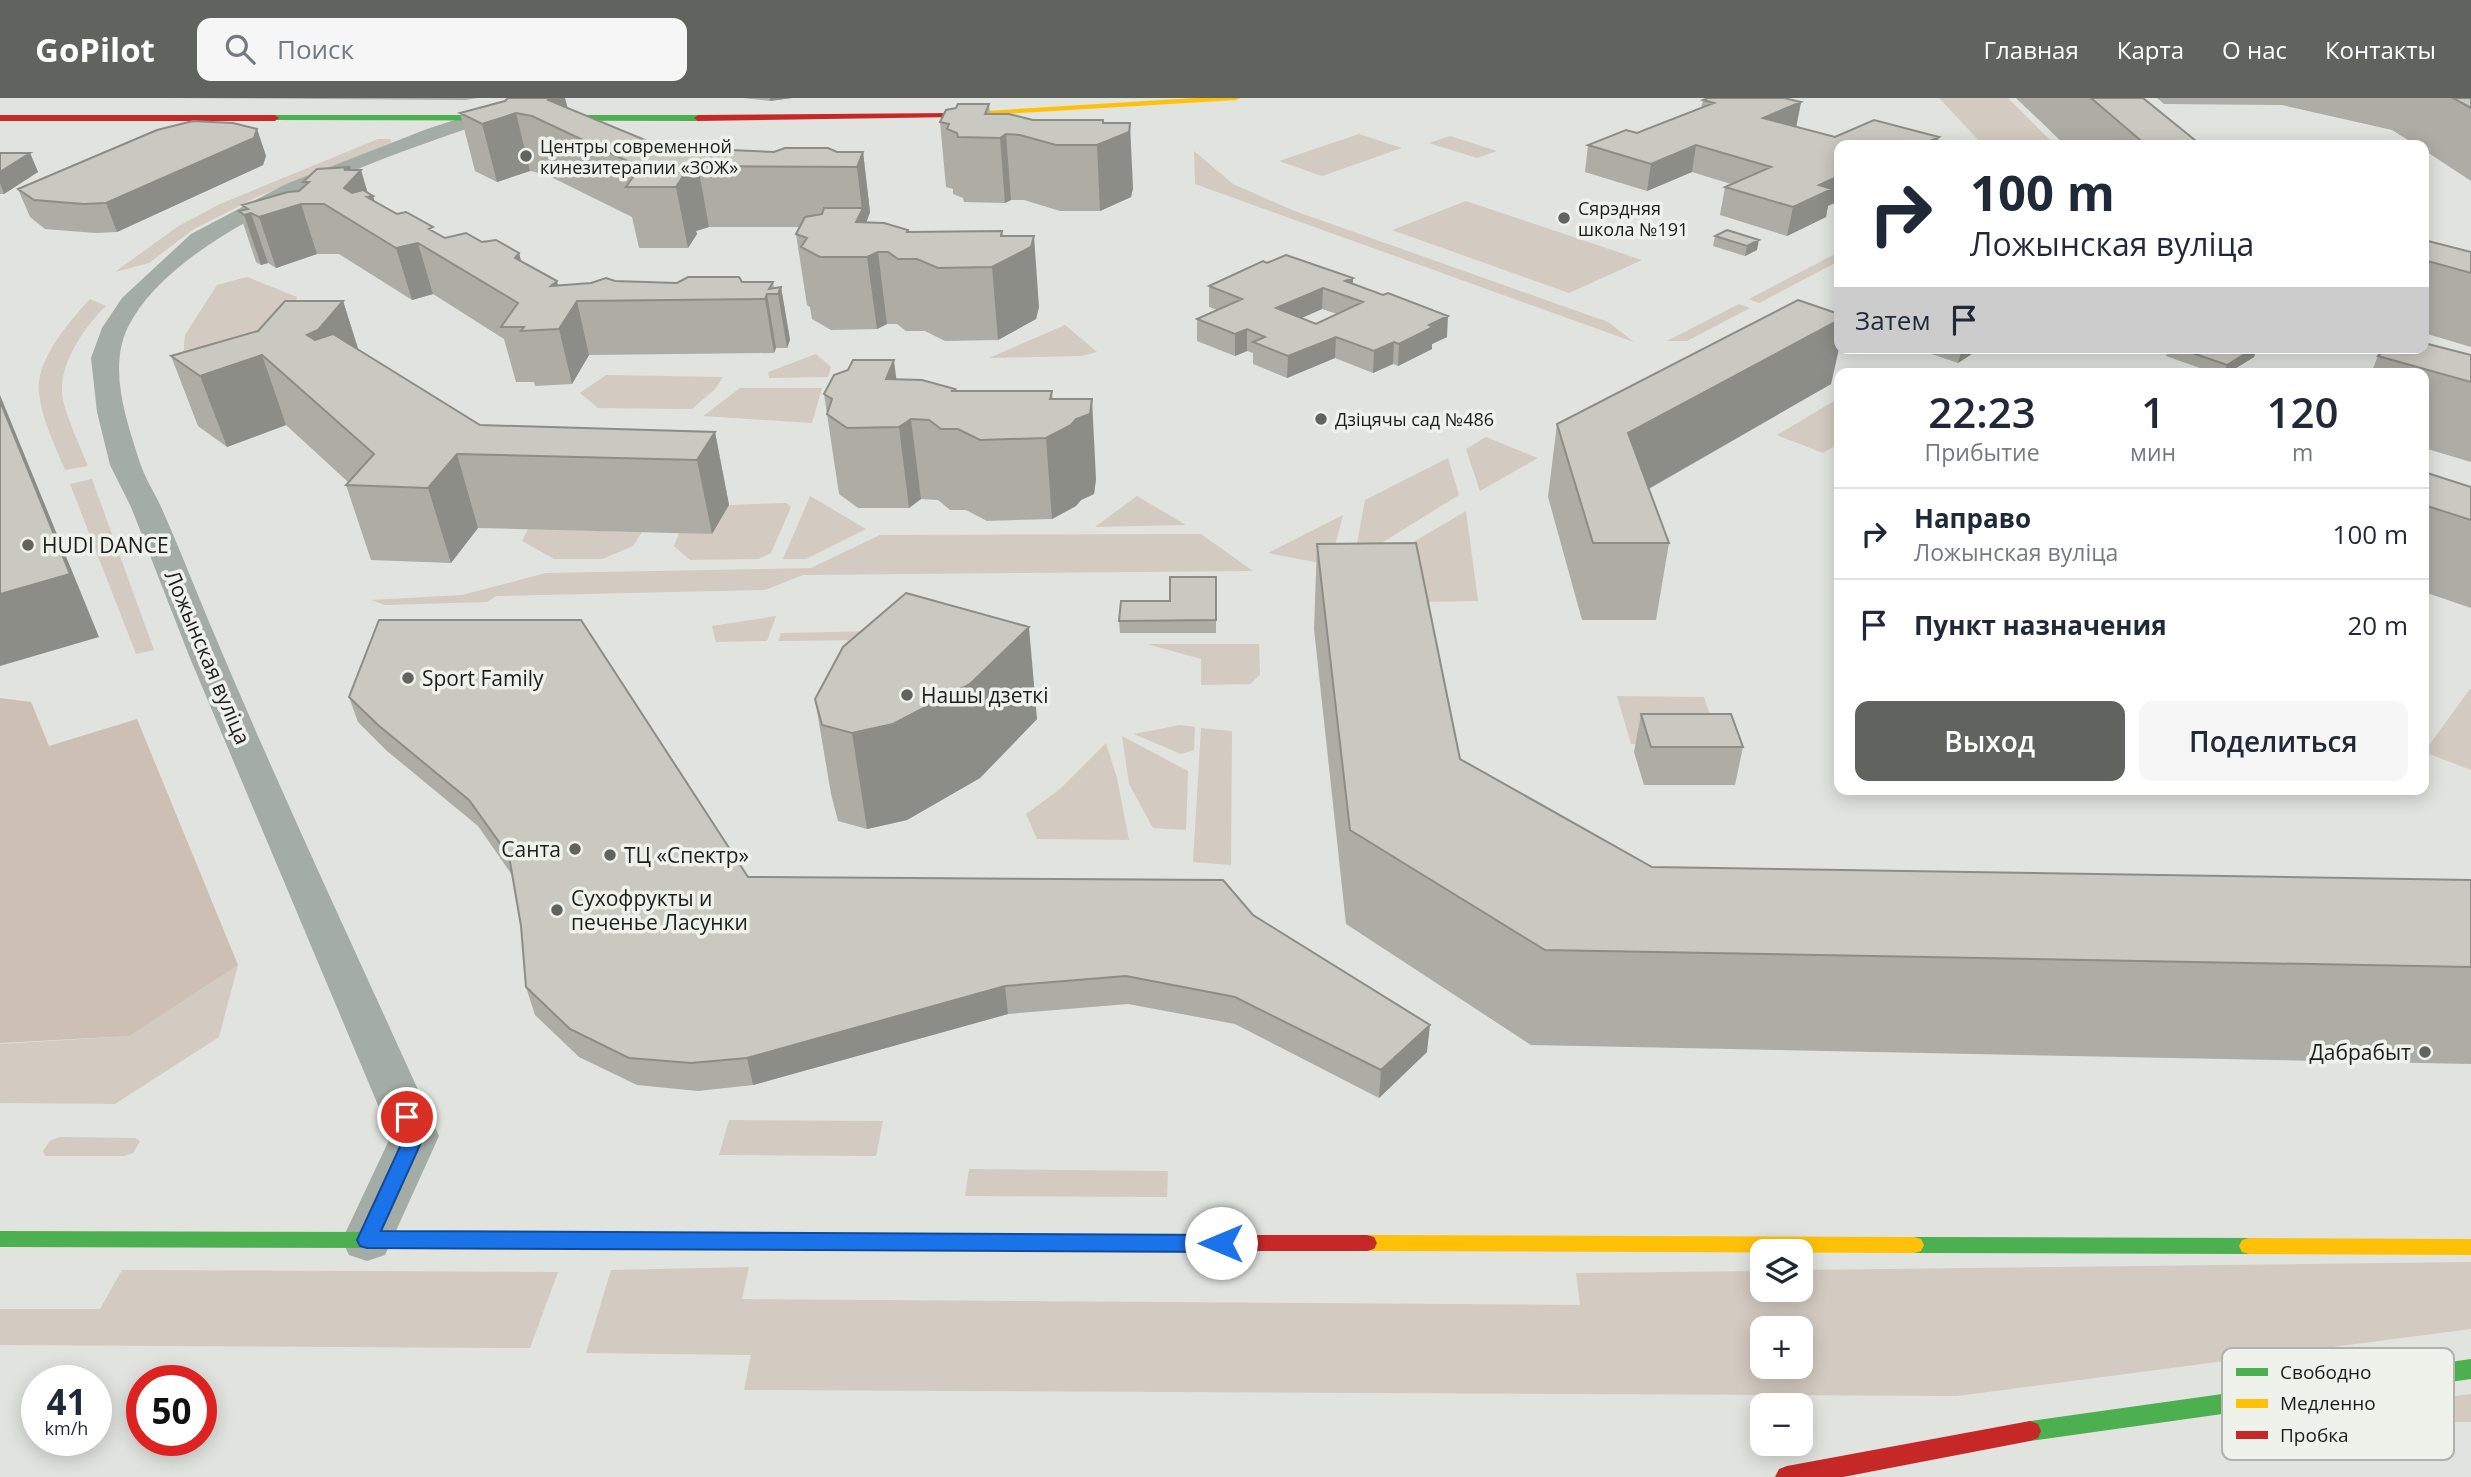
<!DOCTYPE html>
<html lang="ru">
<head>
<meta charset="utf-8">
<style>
  body { margin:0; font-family:"Open Sans",sans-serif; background:#f6f6f7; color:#1f2937; height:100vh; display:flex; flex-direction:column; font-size:26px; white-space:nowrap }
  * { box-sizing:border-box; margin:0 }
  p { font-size:23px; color:#747a83 }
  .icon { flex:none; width:38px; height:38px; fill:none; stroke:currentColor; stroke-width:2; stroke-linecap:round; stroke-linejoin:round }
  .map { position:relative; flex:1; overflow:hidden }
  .side { position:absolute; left:1834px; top:270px; width:595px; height:427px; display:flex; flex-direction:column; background:#fff; border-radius:14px; box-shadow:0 4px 18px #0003 }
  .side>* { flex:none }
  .guide { position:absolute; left:1834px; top:42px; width:595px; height:214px; border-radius:14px; box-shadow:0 4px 18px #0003; background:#fff; color:#1f2937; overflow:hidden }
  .buttons { position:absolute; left:1750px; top:1141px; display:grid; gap:14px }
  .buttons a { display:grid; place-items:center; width:63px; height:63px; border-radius:14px; background:#fff; box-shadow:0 4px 18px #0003; font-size:35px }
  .speed { position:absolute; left:21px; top:1267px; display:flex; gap:14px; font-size:35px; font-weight:700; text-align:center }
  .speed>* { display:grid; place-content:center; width:91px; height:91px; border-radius:50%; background:#fff; box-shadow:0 4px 18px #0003; line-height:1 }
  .speed small { font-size:18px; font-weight:400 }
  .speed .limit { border:10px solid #d22; background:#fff; color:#111 }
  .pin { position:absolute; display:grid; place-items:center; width:60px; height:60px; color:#fff; margin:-30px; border:4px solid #fff; border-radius:50%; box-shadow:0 2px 7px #0007 }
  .me { position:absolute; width:77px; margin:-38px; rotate:270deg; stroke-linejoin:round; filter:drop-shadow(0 0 5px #0008) }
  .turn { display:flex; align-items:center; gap:24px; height:147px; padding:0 21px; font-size:32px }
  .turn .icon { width:91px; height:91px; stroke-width:2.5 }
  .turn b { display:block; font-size:49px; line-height:60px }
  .then { display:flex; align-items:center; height:66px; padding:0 21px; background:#0003; gap:14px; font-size:26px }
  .eta { display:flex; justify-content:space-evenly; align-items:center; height:119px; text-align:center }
  .eta b { font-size:42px; font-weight:600; line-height:49px }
  .action { display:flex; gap:14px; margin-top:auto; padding:14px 21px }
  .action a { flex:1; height:80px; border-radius:14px; background:#61635f; color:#fff; font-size:28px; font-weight:600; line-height:80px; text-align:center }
  .action a+a { background:#f6f6f7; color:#1f2937 }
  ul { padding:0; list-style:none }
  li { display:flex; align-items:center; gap:21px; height:91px; padding:0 21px; border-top:2px solid #e0e1e3 }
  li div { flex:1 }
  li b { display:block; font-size:26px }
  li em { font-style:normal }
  header { display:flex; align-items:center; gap:42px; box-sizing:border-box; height:98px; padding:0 35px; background:#61635f; color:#fff }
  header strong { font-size:33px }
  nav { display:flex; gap:38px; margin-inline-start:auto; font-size:24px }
  .search { width:490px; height:63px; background:#f6f6f7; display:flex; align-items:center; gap:18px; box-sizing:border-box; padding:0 24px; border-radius:14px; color:#747a83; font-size:26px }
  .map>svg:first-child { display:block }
  .green { fill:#d3cac1; fill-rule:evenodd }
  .forest { fill:#cdbfb3 }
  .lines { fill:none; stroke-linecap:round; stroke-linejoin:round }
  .street { fill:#a3aca5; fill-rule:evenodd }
  .fast { fill:#4caf50; fill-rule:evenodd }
  .slow { fill:#ffc107; fill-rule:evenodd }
  .jam { fill:#c62828; fill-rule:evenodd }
  .wall { fill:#adada6; fill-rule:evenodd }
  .shaded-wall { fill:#8d8d87 }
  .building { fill:#c9c9c1; stroke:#8d8d87; stroke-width:2; fill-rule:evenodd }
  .route { fill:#1a73e8; stroke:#114b97; stroke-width:2 }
  .poi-dot { fill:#61635f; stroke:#eff2ea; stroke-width:2.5 }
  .labels { text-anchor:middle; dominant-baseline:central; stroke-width:7; stroke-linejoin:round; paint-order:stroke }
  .far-poi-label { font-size:18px; fill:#1c1e1b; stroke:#eff2ea; text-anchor:start }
  .poi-label { font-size:21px; fill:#1c1e1b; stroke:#eff2ea; text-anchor:start }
  .street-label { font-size:21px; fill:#1c1e1b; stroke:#eff2ea }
  .key { fill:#eff2ea; stroke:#b0b2ac; stroke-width:2 }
  .key-label { font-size:19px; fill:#1c1e1b }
</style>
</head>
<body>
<header>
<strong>GoPilot</strong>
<div class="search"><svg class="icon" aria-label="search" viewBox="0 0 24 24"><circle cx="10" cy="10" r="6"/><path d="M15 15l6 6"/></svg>Поиск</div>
<nav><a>Главная</a><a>Карта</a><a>О нас</a><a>Контакты</a></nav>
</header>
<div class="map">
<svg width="2471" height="1379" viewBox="0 0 2471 1379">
  <rect width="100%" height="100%" fill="#e1e3de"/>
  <path class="green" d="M1939 0H2008L2055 47H1983Z
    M1359 36 1402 50 1322 78 1279 63Z
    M1450 38 1497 53 1477 60 1429 45Z
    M378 41H390L391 45 259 98 194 131 149 165 115 174 177 129 220 106Z
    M1194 53 1233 86 1292 112 1608 224 1634 244 1195 86Z
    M1466 103 1642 162 1569 195 1392 132Z
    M1839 154V163L1759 205 1749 201Z
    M247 179 297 199 291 226 181 281 185 237 217 187Z
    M90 201 106 208C85 228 60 264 62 295 63 312 81 350 88 368L65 372C55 348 42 321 39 295 35 262 70 223 90 201Z
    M1739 206 1750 210 1687 243H1667Z
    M1065 227 1097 254 1081 258 989 260Z
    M816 256 831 269 828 279 769 280 768 274Z
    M606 277 723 279 715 291 692 311 598 310 580 295Z
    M740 290H822L812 325 703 318Z
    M1839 300V345L1823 355 1777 337Z
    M1486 339 1538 360 1480 393 1466 351Z
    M1448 360 1459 397 1354 462 1365 402Z
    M92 381 154 552 136 556 70 386Z
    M810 398 866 431 806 461H783Z
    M1137 398 1186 427 1095 429Z
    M786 405 791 409 771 455 758 461 690 462 674 448 679 435 712 436 729 407Z
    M1466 413 1478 503 1361 505 1364 473Z
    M1343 417 1330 467 1268 455Z
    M528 431 642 434 633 448 602 461H554L522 443Z
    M1201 436 1253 473 803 477 765 492 496 498 487 504 385 507 371 502 462 497 546 475 811 470 880 437Z
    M776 518 767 543 716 544 712 528Z
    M879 533 877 542 778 543 781 535Z
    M1147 546H1259L1260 577 1250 586 1201 587V561Z
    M2470 591H2471V672L2424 654Z
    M1617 598 1704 599 1720 647 1631 646Z
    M1180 627 1195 629 1194 652 1181 656 1134 636Z
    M1201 630 1232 633 1231 767 1193 764Z
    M1122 638 1188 673 1186 732 1153 730 1129 686Z
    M1106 645 1117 680 1129 742 1037 741 1026 716 1060 691Z
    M238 867 219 939 115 1006 0 1005V946L130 938Z
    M729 1022H730L883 1023 876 1058 719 1057Z
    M59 1039 135 1040 140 1043 133 1055 124 1058H45L43 1053 50 1043Z
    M969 1071 1168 1073 1167 1099 965 1098Z
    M2471 1164V1231L1957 1298 744 1292 751 1257 586 1255 611 1172 749 1169 742 1201 1580 1207 1576 1175 1762 1173V1192H1801V1172ZM1762 1230H1801V1269H1762Z
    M122 1172 558 1174 530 1250 0 1247V1211H100Z
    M2471 1296V1324H2247Z"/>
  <path class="forest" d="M0 600 31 604 49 648 137 621 238 867 130 938 0 945Z"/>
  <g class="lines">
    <path class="street" d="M522 0H552L549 4C435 41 183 118 128 229 108 270 126 321 139 362 144 379 155 395 162 411 178 447 192 483 207 519 280 694 361 865 439 1038L385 1157 367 1163 349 1157 342 1142 391 1038 190 560 131 409 110 367 97 314 91 260 102 230 122 200 191 136 286 86 427 31Z"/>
    <path class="fast" d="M275 17H698L702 20 698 23 272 22 271 20Z
      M0 1133 386 1134 393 1136 396 1142 393 1148 386 1150 0 1149Z
      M677 1135 1149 1137 1156 1139 1159 1145 1156 1151 1149 1153 677 1151 670 1149 667 1143 670 1137Z
      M1914 1139 2249 1140 2256 1142 2259 1148 2256 1154 2249 1156 1914 1155 1907 1153 1904 1147 1907 1141Z
      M2471 1261V1281L2030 1343 2022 1340 2019 1333 2022 1326 2030 1323Z"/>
    <path class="slow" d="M1195 0H1240L1236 2 953 19 949 17 953 15Z
      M1367 1137 1914 1139 1921 1141 1924 1147 1921 1153 1914 1155 1367 1153 1360 1151 1357 1145 1360 1139Z
      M2249 1140 2471 1141V1157L2249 1156 2242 1154 2239 1148 2242 1142Z"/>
    <path class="jam" d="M953 15 957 17 956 19 698 23 694 20 698 17Z
      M0 17H275L279 20 275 23H0Z
      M386 1134 677 1135 684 1137 687 1143 684 1149 677 1151 386 1150 379 1148 376 1142 379 1136Z
      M1149 1137H1367L1374 1139 1377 1145 1374 1151 1367 1153H1149L1142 1151 1139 1145 1142 1139Z
      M2030 1323 2038 1326 2041 1333 2038 1340 2030 1343 1843 1379H1775L1779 1371 1787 1368Z"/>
  </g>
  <path class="wall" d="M164 0H478L465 2Z
    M508 0H565L568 11 674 54H863L870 114 866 125 908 134 1003 138 1039 209 1036 221 998 242 945 243 925 233H906L897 226H887L877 231 831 232 812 221 810 209 807 207 796 136 800 129H709L696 133 697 136 688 150H639L632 119 545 76 530 73 497 84 475 73 460 15 505 3Z
    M743 0H792L770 3Z
    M2016 0H2143L2201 47H2065Z
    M2157 0H2471V83L2424 52V47H2416L2392 32 2282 7 2164 6Z
    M1703 2 1801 4 1796 29 1839 47 1826 119 1787 138 1720 117 1725 89 1731 86 1692 74 1647 93 1585 74 1588 47 1637 35 1701 10Z
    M989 6 990 16 1033 22 1104 25 1133 90 1131 99 1100 113H1060L1024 102H1011L1005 105 964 104 963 100 953 96V91L946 89 940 24Z
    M257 31 266 58 263 67 117 134 95 135 45 131 30 119 18 91Z
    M0 55H30L38 74 4 96H0Z
    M351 72 367 94 373 98 374 103 445 140 482 144 519 155 521 163 558 188 615 183 677 185 773 184 774 190 781 189 790 242 787 250H776L774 255 589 257 572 286 535 288 534 284H516L504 241 433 196 412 202 339 156H317L276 170 268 165 261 167 256 164 239 113 244 112 242 107 299 93 305 88 303 84Z
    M1727 132 1757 152 1745 158 1713 148 1715 138Z
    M2424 142 2471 154V249L2424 235Z
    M1267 165 1353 180V186L1447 239 1432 246V251L1398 268 1393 266 1373 275 1335 260 1287 280 1253 266V255L1247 253 1235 258 1197 243V221L1217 212 1209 209V188ZM1322 211 1337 216 1316 226 1301 220Z
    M343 203 359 253 480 327 715 334 729 407 712 436 478 430 451 465 371 462 346 387 348 384 286 327 227 349 198 328 171 258 258 233Z
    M1839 216V250L1831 286 1649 391 1669 445 1656 522H1582L1548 399 1557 326Z
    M1914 250H1981L1958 265Z
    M2169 250H2257L2254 259 2228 275H2214L2166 258Z
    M2471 257V364L2424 350V275H2371L2378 258Z
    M897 281 955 291V293H1052V301L1096 381 1094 396 1081 402 1076 408 1052 421 987 423 966 412H950L938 402 921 401 909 410H858L839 396 824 296Z
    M2424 374 2471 389V510L2424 494Z
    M1317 446 1460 661 1652 769 2471 782V966L1531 947 1346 826 1314 531Z
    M1216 479V535H1120L1119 523 1170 503Z
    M349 599 748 779 1253 817 1427 954 1379 1000 1235 926 1128 906 1008 916 753 987 698 993 637 987 579 959 535 917 526 889 521 828 512 777 478 728 387 653 358 624Z
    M815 601 1037 621 980 680 907 722 867 731 838 723 831 696Z
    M1641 616 1743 649 1735 687H1644L1634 654Z"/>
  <path class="shaded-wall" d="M550 0H565L574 38 548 2Z
    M770 0H792L770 3Z
    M1801 4 1796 30 1763 20Z
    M516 15 530 73 497 84 482 26Z
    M1130 25 1133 90 1131 99 1100 113 1097 47 1104 44Z
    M257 31 266 58 263 67 117 134 106 105Z
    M1006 36 1011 102 1005 105 1000 40Z
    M1939 39 1937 47H1921Z
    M1696 47 1692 74 1647 93 1651 66Z
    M863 54 870 114 865 128 878 154 887 226 877 231 867 159 856 124 862 112 857 69Z
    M30 55 38 74 4 96 0 85V74Z
    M698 68 709 129 696 133 697 136 688 150 676 89 681 74Z
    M350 69 354 80 361 72 369 99 373 98 387 144 344 90V72Z
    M1839 78V103L1828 108 1826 119 1787 138 1793 109 1819 87Z
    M301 106 317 156 276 170 259 119Z
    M251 115 268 165 261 167 244 117Z
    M1002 133 1005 163 1034 138 1039 209 1036 221 998 242 992 169Z
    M1759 142 1757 152 1745 158 1747 148Z
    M418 145 433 196 412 202 396 150Z
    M519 155 532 207 515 160Z
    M1353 180 1352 201 1345 183Z
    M557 183 566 220 577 203 589 257 572 286 559 231 551 188Z
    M781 189 790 242 787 250 778 196Z
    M1323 190 1322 211 1275 232 1276 210Z
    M767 196 776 250 774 255 765 201Z
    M343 203 364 270 330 306 307 237Z
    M1448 218 1447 239 1432 246V251L1398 268 1399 246 1429 227Z
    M1839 222V250L1831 286 1618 408 1628 335Z
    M1247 231V253L1235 258V236Z
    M1336 239 1335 260 1287 280 1288 258Z
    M1394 244 1393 266 1373 275 1374 253Z
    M1962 250H1981L1958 265Z
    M2254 250H2257L2254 259 2228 275H2224L2227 267Z
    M262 257 286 327 227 349 200 278Z
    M894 262 902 327 911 321 921 401 909 410 899 329 886 281Z
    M1052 293 1054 336 1092 301 1096 381 1094 396 1081 402 1076 408 1052 421 1046 340Z
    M0 297 99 539 0 568Z
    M715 334 729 407 712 436 697 362Z
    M457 356 478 430 451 465 428 390Z
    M1029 529 1037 621 980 680 907 722 867 731 852 635Z
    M1005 888 1008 916 753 987 747 960Z
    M1430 927 1427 954 1379 1000 1381 972Z"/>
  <path class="building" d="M508 0H550L548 2 674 54H706L708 51 774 54 785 50H828L837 54H863L857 69 698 68 681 74 685 75 676 89H626L640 69 532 18 516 15 482 26 460 15 505 3Z
    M1708 0H1784L1801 4 1763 20 1835 39 1874 22 1939 39 1921 47H1839V78L1819 87 1832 91 1793 109 1725 89 1771 69 1696 47 1651 66 1588 47 1626 32 1637 35 1714 5 1703 2Z
    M2091 0H2143L2201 47H2146Z
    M2453 0H2471V10Z
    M958 6H989L985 16H1009L1033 22H1103V25H1130L1129 34 1097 47H1056L1020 37 1006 36 1000 40 958 39 957 35 947 31 949 26 940 24 946 12 956 10Z
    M193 23 233 25 257 31 254 40 106 105 84 106 34 102 18 91 157 32Z
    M0 55H30L0 74Z
    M350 69 344 72H361L344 90 352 95 363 92 373 98 367 99 397 116 406 114 433 129 429 131 445 140 466 135 482 144 496 142 519 155 515 160 557 183 551 188 591 185 606 180 615 183 677 185 688 179H739L742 184H773L769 191 781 189 778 196H767L765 201 577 203 559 231 521 233 524 229H501L518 205 418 145 396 150 324 106H301L259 119 251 115 244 117 239 113 248 111 242 107 288 94 299 93 309 84H303L317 71Z
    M824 110H863L856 124 884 125 908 132 907 134 1002 133 1001 138H1034L1031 149 992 169 938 170 917 161H898L888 154H878L867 159H820L801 149 807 140 796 136 805 119 822 116Z
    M1727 132 1759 142 1747 148 1715 138Z
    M2424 142 2471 154V175L2424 162Z
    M1286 157 1353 180 1345 183 1383 197 1388 195 1448 218 1429 227 1433 229 1399 246 1394 244 1374 253 1336 239 1288 258 1253 244 1265 239 1247 231 1235 236 1197 221 1242 201 1209 188 1263 163 1267 165ZM1323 190 1363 204 1316 226 1276 210Z
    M1798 202 1839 216V222L1628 335 1669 445H1593L1557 326Z
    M285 203H343L318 232 307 237 315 242 333 236 480 327 715 334 697 362 457 356 428 390 346 387 374 356 262 257 200 278 171 258 258 233Z
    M2424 245 2471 257V284L2378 258 2386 250H2424Z
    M2178 250H2254L2227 267Z
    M853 262H894L886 281 922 282 955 291 951 293H1052L1050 301H1092L1090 316 1076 321 1071 327 1046 340 980 342 958 331H941L929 322 911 321 899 329 847 330 827 316 832 301 824 296 834 277 848 272Z
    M0 303 70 476 0 496Z
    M2424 374 2471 389V422L2424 407Z
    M1416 445 1460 661 1652 769 2471 782V869L1545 852 1350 732 1317 446Z
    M1170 479H1216V522L1119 523 1121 503H1170Z
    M906 495 1029 529 970 586 893 626 852 635 822 627 815 601 843 549Z
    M379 522H581L748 779 1223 782 1253 817 1430 927 1381 972 1235 899 1126 878 1005 888 747 960 691 965 629 960 570 931 526 889 521 828 509 758 469 702 378 627 349 599Z
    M1641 616H1731L1743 649H1651Z"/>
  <path class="route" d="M407 1011 413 1014 424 1038 381 1133 1221 1137 1228 1139 1231 1145 1228 1151 1221 1154 367 1150 360 1148 357 1142 405 1038 397 1019 400 1014Z"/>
  <g class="poi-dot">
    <circle cx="526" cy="58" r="7"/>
    <circle cx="1564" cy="120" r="7"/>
    <circle cx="1321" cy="321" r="7"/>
    <circle cx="28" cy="447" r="7"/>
    <circle cx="408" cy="580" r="7"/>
    <circle cx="907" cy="597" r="7"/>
    <circle cx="575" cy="751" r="7"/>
    <circle cx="610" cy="757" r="7"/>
    <circle cx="557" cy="812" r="7"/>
    <circle cx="2425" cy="954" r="7"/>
  </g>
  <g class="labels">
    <g class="far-poi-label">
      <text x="540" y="48">Центры современной<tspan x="540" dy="21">кинезитерапии «ЗОЖ»</tspan></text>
      <text x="1578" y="110">Сярэдняя<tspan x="1578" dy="21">школа №191</tspan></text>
      <text x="1335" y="321">Дзіцячы сад №486</text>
    </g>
    <g class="poi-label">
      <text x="42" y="447">HUDI DANCE</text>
      <text x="422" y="580">Sport Family</text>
      <text x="921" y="597">Нашы дзеткі</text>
      <text x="561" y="751" text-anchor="end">Санта</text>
      <text x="624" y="757">ТЦ «Спектр»</text>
      <text x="571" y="800">Сухофрукты и<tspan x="571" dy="24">печенье Ласунки</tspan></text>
      <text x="2411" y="954" text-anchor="end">Дабрабыт</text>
    </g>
    <g class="street-label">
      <text transform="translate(208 559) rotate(67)">Ложынская вуліца</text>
    </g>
  </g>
  <rect x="2222" y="1250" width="232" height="112" rx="10" class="key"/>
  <rect x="2236" y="1270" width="32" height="8" fill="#4caf50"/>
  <rect x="2236" y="1301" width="32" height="9" fill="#ffc107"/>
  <rect x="2236" y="1333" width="32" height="8" fill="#c62828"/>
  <g class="key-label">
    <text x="2280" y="1281">Свободно</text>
    <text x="2280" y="1312">Медленно</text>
    <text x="2280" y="1344">Пробка</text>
  </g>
</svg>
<div class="buttons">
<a><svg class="icon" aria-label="layers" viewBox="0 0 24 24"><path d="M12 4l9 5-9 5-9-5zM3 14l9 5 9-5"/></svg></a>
<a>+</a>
<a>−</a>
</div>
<div class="speed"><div>41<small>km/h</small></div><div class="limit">50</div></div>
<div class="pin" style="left:407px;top:1019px;background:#d93025"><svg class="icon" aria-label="arrive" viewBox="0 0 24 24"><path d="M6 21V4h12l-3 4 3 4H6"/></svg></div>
<svg class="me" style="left:1221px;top:1145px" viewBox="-20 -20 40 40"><circle r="19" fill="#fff"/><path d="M0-13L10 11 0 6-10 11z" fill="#1a73e8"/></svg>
<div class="guide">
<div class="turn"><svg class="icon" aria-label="right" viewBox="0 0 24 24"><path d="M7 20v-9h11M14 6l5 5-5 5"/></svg><div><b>100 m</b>Ложынская вуліца</div></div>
<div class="then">Затем<svg class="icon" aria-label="arrive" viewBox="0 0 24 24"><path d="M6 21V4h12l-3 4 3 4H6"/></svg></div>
</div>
<section class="side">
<div class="eta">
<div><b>22:23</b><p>Прибытие</p></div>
<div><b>1</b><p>мин</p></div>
<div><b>120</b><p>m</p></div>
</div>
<ul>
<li><svg class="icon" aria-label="right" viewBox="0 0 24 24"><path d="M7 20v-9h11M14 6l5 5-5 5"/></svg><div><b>Направо</b><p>Ложынская вуліца</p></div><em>100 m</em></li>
<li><svg class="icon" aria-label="arrive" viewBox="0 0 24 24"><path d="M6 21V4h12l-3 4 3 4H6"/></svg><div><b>Пункт назначения</b></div><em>20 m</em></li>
</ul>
<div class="action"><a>Выход</a><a>Поделиться</a></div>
</section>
</div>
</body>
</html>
